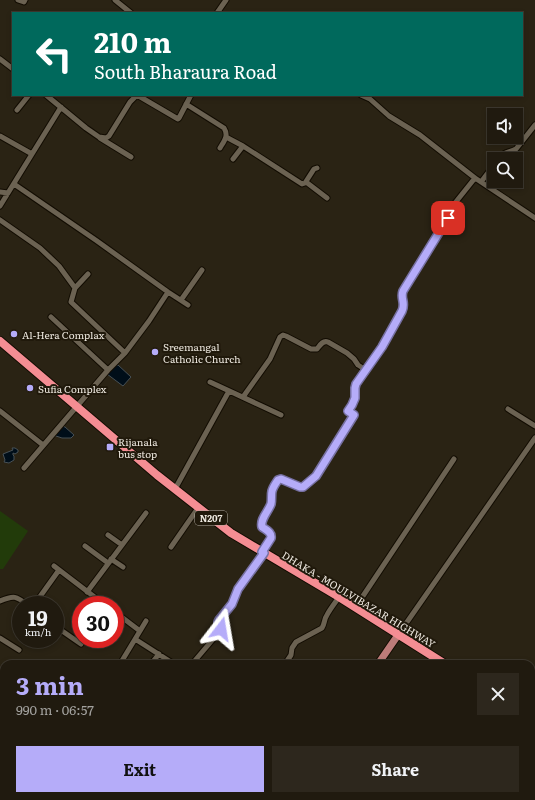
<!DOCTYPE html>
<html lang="en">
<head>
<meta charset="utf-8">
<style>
  body { margin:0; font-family:Literata,serif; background:#2d271d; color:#f1f3f6; height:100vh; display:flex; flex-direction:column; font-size:15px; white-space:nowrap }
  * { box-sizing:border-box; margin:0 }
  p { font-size:13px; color:#a2a19e }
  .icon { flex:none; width:22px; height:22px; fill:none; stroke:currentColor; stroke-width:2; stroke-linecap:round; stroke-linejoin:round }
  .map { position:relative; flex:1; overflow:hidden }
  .drawer { position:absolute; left:0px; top:660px; width:535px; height:140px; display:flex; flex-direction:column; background:#201a0f; border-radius:12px 12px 0 0; box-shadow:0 2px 6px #0003,0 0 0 1px #3d382f }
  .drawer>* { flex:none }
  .hud { position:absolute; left:12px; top:12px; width:511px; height:84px; border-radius:0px; box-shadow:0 2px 6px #0003,0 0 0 1px #3d382f; background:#00695c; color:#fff; overflow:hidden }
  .controls { position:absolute; left:487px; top:108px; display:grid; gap:8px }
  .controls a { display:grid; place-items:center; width:36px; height:36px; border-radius:0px; background:#201a0f; box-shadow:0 2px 6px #0003,0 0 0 1px #3d382f; font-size:20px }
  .speed { position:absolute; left:12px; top:596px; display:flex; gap:8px; font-size:20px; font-weight:700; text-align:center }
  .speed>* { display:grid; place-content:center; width:52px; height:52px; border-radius:50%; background:#201a0f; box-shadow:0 2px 6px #0003,0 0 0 1px #3d382f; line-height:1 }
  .speed small { font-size:10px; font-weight:400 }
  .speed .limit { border:6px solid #d22; background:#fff; color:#111 }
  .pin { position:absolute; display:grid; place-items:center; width:34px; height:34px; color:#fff; margin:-17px; border-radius:8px; box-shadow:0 2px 6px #0006 }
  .me { position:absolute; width:44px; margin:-22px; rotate:14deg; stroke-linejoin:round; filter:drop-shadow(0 0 3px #0008) }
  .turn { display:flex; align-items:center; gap:14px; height:84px; padding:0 16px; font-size:18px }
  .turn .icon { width:52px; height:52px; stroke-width:2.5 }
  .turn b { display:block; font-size:28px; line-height:34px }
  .round { display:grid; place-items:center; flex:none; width:42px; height:42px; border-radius:0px; background:#2d271d }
  .headline { display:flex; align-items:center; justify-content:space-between; height:68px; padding:0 16px }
  h1 { font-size:24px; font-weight:700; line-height:30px; color:#b5acf9 }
  .cta { display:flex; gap:8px; margin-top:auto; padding:8px 16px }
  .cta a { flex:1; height:46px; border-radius:0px; background:#b5acf9; color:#111; font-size:16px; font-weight:700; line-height:46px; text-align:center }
  .cta a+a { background:#2d271d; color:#f1f3f6 }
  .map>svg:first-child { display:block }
  .green { fill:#223b0a }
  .water { fill:#000e19; stroke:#475055 }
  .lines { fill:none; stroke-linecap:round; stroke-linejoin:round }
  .minor-casing { stroke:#120c02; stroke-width:7 }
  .major-casing { stroke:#120c02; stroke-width:9 }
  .highway-casing { stroke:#120c02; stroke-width:10 }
  .minor { stroke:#6b6252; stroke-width:5 }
  .major { stroke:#bd7c79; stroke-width:7 }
  .highway { stroke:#f48d93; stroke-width:8 }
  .route-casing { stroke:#7670a2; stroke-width:10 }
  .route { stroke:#b5acf9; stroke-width:7 }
  .poi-dot { fill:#b5acf9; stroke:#20190b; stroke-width:1.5 }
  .labels { text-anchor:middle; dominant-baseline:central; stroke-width:4; stroke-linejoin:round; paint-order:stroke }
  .shield { fill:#20190b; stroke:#b0aba0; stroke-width:1 }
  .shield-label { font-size:9px; font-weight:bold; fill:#eee9e0 }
  .poi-label { font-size:10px; fill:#eee9e0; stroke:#20190b; text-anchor:start }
  .street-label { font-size:10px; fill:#eee9e0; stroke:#20190b }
</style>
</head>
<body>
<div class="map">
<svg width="535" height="800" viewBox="0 0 535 800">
  <rect width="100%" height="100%" fill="#2a2314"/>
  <path class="green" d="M0 511 28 531 3 569H0Z"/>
  <path class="water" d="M118 365 131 377 123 386 107 374 114 366Z
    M62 426 65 427 74 435 71 438H62L53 435Z
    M12 448H15L18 450V452L15 454 13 453V455L14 456V460L9 463 4 462 5 460 3 454 13 450Z"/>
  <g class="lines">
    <defs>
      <path id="minor" d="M18 0 24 2 25 0
        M115 0 131 13
        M217 13 226 0
        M0 59 13 69
        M46 95 86 128 99 137 106 138 109 136 130 102 137 95
        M137 95 178 119 179 118 191 95
        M361 95 370 99 389 116 420 135 475 178 535 218
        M186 104 224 128C229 136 224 141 220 148
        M17 110 29 95
        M0 136 32 154
        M226 137 243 146 302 184 305 183 314 169 317 168
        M100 138 131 157
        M233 159 243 146
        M499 159C504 151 509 153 516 149L535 125
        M306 182 327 198
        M481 182 494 165
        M14 184 97 241 168 292 188 305
        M0 192 8 193
        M0 206 61 107
        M0 220 40 248 59 266 75 288 71 302 125 353
        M75 288 88 274
        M181 300 202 270
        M51 317 108 370
        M210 382 281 415
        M243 397 270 359 280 337 283 335 286 336 311 349H317C320 345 323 340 328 342L347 353 354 359 358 365 366 370
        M508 409 535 426
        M0 411 43 445
        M24 468 108 370 125 353 149 321 168 292
        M175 489 229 391
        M108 535 122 545
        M85 546 108 563
        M171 547 198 508
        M262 552 271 535V533L262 527C260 519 268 512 271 504 272 500 271 495 272 491 273 487 276 483 278 480L281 479 300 487H303L316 477 354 415 348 411 352 405 355 398V388L357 384 382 347 403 311C406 303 400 299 403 291L446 222 451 208 475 178
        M111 559 123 567
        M54 566 105 605
        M87 592 146 513
        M0 601C14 595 16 596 28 605
        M34 605 59 570
        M355 608 454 459
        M115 612 140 631
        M55 626 81 644
        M398 635 535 438
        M0 638 19 650
        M135 639 174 664
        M120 664 146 621
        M151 664 159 654
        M192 664 220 631 219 620 232 604 238 589 264 553
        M285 664 291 655 292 648 296 642 322 628C325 623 324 619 327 615 330 609 335 603 339 597
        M273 796 277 800
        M393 800 396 796"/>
      <path id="major" d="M378 664 398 635
        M0 749 4 764
        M12 796 13 800
        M288 800 291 796"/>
      <path id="highway" d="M0 341 157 475 231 533 339 597 445 664
        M531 715 535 717"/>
    </defs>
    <use href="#minor" class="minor-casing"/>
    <use href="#major" class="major-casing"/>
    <use href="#highway" class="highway-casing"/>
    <use href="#minor" class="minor"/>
    <use href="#major" class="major"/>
    <use href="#highway" class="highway"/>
  </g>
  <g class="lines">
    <defs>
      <path id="route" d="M221 629 218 622 219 620 232 604 238 589 264 553 262 552 271 538C272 532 266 530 262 527 260 519 268 512 271 504 272 500 271 495 272 491 273 487 276 483 278 480L281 479 300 487H303L316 476 354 415 348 411 352 405 355 398V388L356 384 382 347 402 311C406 302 400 299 403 291L448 218"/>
    </defs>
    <use href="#route" class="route-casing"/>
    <use href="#route" class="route"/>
  </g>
  <g class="poi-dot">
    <circle cx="14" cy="334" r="4"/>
    <circle cx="155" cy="352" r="4"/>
    <circle cx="30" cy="388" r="4"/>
    <rect x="106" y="443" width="8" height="8" rx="2"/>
  </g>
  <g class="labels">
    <rect class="shield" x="195" y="511" width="32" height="14" rx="3"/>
    <g class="shield-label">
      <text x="211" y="518">N207</text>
    </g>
    <g class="poi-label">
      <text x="22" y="334">Al-Hera Complax</text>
      <text x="163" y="346">Sreemangal<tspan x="163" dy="12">Catholic Church</tspan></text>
      <text x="38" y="388">Sufia Complex</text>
      <text x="118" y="441">Rijanala<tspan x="118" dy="12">bus stop</tspan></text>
    </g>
    <g class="street-label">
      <text transform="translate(359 599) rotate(31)">DHAKA - MOULVIBAZAR HIGHWAY</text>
    </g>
  </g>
</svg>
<div class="controls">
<a><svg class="icon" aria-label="sound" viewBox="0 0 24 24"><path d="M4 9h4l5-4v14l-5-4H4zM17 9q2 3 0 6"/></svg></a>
<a><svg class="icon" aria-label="search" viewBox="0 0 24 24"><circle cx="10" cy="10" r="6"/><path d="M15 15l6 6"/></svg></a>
</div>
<div class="speed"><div>19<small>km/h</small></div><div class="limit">30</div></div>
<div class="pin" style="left:448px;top:218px;background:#d93025"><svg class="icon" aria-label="arrive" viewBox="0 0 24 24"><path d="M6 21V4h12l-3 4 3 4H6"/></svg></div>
<svg class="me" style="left:221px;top:629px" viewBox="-20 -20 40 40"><path d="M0-17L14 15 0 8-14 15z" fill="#b5acf9" stroke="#fff" stroke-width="4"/></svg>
<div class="hud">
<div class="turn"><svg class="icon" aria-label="left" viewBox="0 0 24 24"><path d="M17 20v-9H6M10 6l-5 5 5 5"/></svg><div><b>210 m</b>South Bharaura Road</div></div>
</div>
<section class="drawer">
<div class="headline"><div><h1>3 min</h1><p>990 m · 06:57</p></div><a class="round"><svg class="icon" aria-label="close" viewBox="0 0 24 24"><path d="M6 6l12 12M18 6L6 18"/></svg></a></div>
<div class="cta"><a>Exit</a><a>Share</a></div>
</section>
</div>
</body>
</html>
